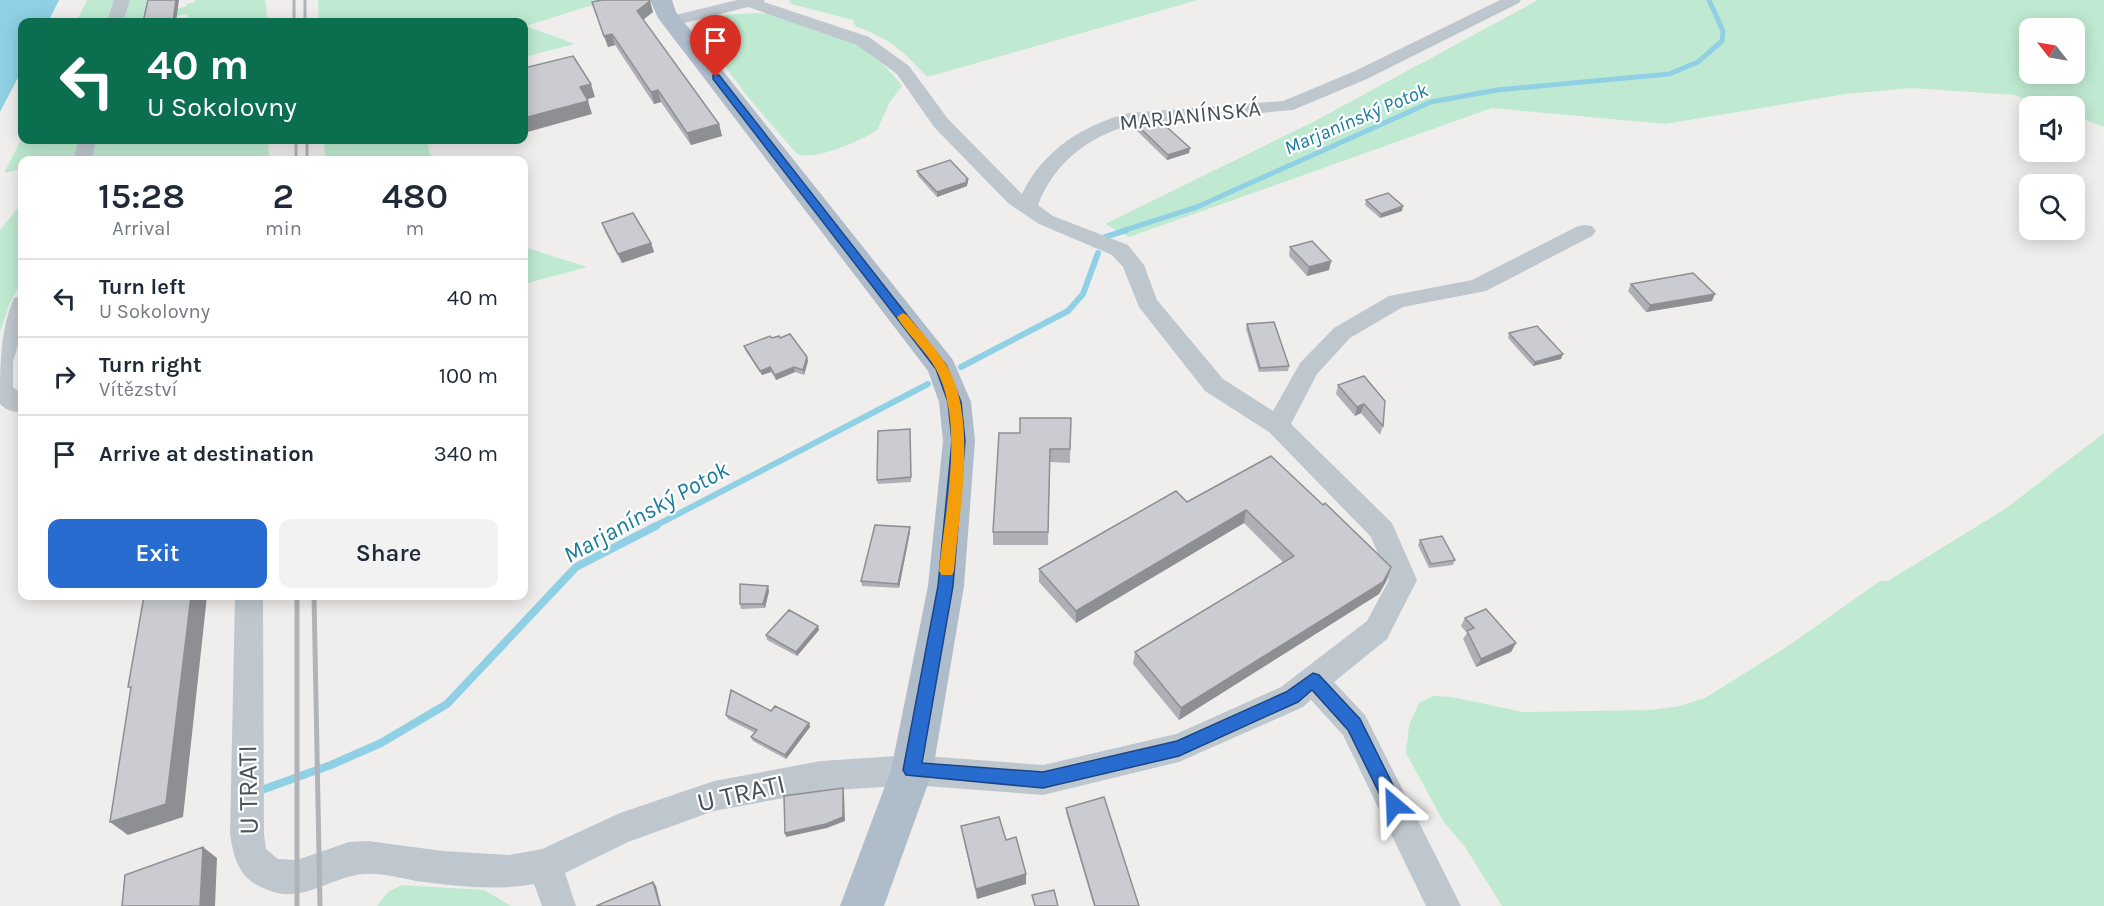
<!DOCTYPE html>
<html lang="en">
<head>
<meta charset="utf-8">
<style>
  body { margin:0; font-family:Karla,sans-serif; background:#f2f2f3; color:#1f2937; height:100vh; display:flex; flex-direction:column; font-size:22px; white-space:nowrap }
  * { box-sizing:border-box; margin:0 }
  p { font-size:20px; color:#747a83 }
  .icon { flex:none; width:33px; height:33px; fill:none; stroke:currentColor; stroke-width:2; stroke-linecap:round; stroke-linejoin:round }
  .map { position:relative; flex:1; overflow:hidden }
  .details { position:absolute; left:18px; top:156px; width:510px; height:444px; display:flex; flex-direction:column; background:#fff; border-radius:12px; box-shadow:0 3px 15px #0003 }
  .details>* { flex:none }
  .top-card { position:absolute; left:18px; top:18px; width:510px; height:126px; border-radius:12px; box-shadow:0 3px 15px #0003; background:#0b6e4f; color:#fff; overflow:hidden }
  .needle { width:39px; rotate:301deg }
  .fabs { position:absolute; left:2019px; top:18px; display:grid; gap:12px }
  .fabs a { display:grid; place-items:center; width:66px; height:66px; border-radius:12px; background:#fff; box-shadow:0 3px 15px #0003; font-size:30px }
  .pin { position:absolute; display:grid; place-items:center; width:51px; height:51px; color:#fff; margin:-62px -26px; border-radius:50% 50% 50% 0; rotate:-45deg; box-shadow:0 0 6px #0007 }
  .pin .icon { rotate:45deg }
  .me { position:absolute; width:66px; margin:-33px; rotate:334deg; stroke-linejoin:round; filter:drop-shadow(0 0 4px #0008) }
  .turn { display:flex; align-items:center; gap:21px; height:126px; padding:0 30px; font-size:27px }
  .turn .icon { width:78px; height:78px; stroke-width:2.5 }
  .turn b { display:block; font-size:42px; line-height:51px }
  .eta { display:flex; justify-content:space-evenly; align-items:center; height:102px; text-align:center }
  .eta b { font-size:36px; font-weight:600; line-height:42px }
  .primary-button { display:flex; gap:12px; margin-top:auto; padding:12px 30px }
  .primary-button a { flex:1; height:69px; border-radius:12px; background:#286ccf; color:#fff; font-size:24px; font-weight:600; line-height:69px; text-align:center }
  .primary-button a+a { background:#f2f2f3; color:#1f2937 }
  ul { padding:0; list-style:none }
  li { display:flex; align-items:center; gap:18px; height:78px; padding:0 30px; border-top:2px solid #e0e1e3 }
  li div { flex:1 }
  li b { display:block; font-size:22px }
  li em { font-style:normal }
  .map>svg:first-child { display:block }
  .green { fill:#bfead1; fill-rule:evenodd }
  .water { fill:#90d0e4 }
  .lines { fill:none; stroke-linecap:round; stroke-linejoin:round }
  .stream-far2 { stroke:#90d0e4; stroke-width:5 }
  .stream-far1 { stroke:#90d0e4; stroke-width:6 }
  .stream { stroke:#90d0e4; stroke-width:8 }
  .minor { fill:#bfc7ce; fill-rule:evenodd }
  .major { fill:#afbcca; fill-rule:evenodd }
  .rail-far1 { stroke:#b0b3b7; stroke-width:3 }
  .rail { stroke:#b0b3b7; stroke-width:5 }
  .wall { fill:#afafb5 }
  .shaded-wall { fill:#8e8f93 }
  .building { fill:#cbccd2; stroke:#8e8f93; stroke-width:1.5 }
  .route { fill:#286ccf; stroke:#1a4687; stroke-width:1.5 }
  .slow { fill:#f59e0b }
  .labels { text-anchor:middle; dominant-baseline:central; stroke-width:4.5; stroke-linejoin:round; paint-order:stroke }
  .far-water-label { font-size:20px; font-style:italic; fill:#187c9b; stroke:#fff }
  .street-label { font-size:22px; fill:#475059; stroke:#fff }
  .water-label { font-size:24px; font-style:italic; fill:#187c9b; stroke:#fff }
  .near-street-label { font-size:27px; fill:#475059; stroke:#fff }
</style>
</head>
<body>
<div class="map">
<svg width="2104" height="906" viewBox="0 0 2104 906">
  <rect width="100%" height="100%" fill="#f0eeed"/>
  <path class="green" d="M87 0H116L108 22H76Z
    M128 0H152L171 11 186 6V4L195 2V0H265L268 22H189L187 14 143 22H120Z
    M318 0H618L583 8 526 26 575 44 524 57V22H319Z
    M789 0H1198L927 77C903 51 889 38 855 26L853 20 791 4Z
    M1538 0H2104V127L2075 116 2074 106H2047L2014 95 1911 88 1846 94 1665 124 1492 108 1129 237 1105 224 1313 122ZM2030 28H2074V74H2030Z
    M760 13C781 15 830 29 850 39 867 47 891 71 902 86L890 102 877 130C863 140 811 163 796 153L747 96 709 44 714 42 706 32 702 20 717 15Z
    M22 138V140H79L74 160H22V169L4 173Z
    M96 140H120V143L138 140H268L269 156 244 160H90Z
    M324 140H427L431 160H325Z
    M22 203V280L9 305 0 333V230Z
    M524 247 587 267 524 284Z
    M2104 433V906H1502L1465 847 1443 821 1406 753 1409 725 1419 703 1433 696 1452 697 1523 712 1651 710 1680 706 1705 698 1791 644 1880 581H1888L2005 509Z
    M402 885 484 890 511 906H377L389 891Z"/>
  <path class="water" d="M0 0H59L48 22H22V70L0 112Z"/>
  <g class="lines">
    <path class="stream-far2" d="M1122 231 1197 207 1431 102 1497 90 1669 74 1698 62 1722 41 1723 31 1709 0"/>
    <path class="stream-far1" d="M1105 237 1127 230
      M961 367 1068 311 1083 294 1098 253
      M653 527 928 384"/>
    <path class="stream" d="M256 792 331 765 381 743 447 704 576 567 656 526"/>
    <path class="minor" d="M114 0H130L123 22H107Z
      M737 0H765L764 2 869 37 909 66 948 119 1022 194C1043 150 1083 125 1129 113L1283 101 1355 71 1500 0H1521L1519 3 1367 79 1293 110 1130 125C1088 137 1054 163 1038 205L1053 216 1128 245 1144 265 1157 300 1223 379 1273 411 1300 363 1334 328 1389 296 1472 280 1578 226 1585 225 1592 226 1596 231 1592 236 1486 291 1403 307 1350 338 1317 374 1291 424 1392 523 1417 580 1387 639 1334 682 1365 715 1461 906H1426L1343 735 1311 700 1303 707 1179 762 1043 795 912 785 821 791 714 811 628 842 565 873 576 906H542L534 884C495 891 455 886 416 881 400 878 382 873 366 874 336 875 307 900 277 893 243 884 235 867 230 834L235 596H263L264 834 266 849 278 859 297 860 349 842 368 841 443 851 509 855 542 849 620 813 714 781 821 761 912 755 1043 765 1176 734 1281 687 1367 621 1389 580 1371 537 1269 432 1205 391 1139 307 1123 267 1112 255 1039 224 1008 203 934 127 897 74 857 45 748 7 673 26 665 21 667 17Z
      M78 140H96L92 160H74Z
      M22 296V334L13 361V387L22 394V412C13 412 7 411 0 404 0 368 0 329 14 298Z"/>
    <path class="major" d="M650 0H672L676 12 953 360 971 402 975 441 964 586 933 770 884 906H840L891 770 928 586 943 441 939 402 928 371 658 18Z"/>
    <path class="rail-far1" d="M294 0V22
      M305 0V22
      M296 140V160
      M307 140V160"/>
    <path class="rail" d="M297 596V906
      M314 596 320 906"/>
  </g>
  <path class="wall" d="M592 2 653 12 643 20 719 124 722 136 691 145 661 102 654 104 615 45 608 47Z
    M1137 125 1189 153 1167 160 1136 130Z
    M917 171 968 179V184H967V186L937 197 918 176Z
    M1366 200 1402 211 1380 218 1365 205Z
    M602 223 651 243 654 252 622 263 605 232Z
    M1290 247 1331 261 1329 270 1307 276 1289 256Z
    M1631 284 1712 301 1646 312 1628 291Z
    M1247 324 1289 366 1288 371 1259 372 1246 329Z
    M1509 333 1561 359 1533 366 1508 338Z
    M772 338H780L807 357 808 361 804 375 795 372 776 380 771 372 762 375 745 350 744 346Z
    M1364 376 1383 426 1380 435 1361 413 1355 416 1336 394 1338 385Z
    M1071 418 1070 463 1050 462 1048 545H993V532L1020 433Z
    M910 429 911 482 878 484 877 480Z
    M1271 456 1387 580 1379 594 1179 720 1133 664 1135 652 1284 563 1244 523 1076 623 1039 582V569L1187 502Z
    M910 527V532L899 588 862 586 861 581Z
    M1420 540 1455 560 1453 565 1429 568 1418 545Z
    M768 586 769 591 765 608 741 609 740 604Z
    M1465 618 1516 643 1511 652 1476 667 1463 639 1467 633 1461 626Z
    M818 626 819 630 797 656 767 640 766 635Z
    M771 711 809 723 810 727 786 759 753 741 751 737 755 733 728 719 726 715Z
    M1066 808 1139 906H1094L1066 812Z
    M961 826 1026 884 977 899 963 837Z"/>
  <path class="shaded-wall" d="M176 0H179L176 22H170Z
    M650 1 653 12 640 22 637 11Z
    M612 34 615 45 608 47 604 36Z
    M591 84 595 97 585 100 580 87Z
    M658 90 661 102 654 104 651 92Z
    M588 101 592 114 524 133V118Z
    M719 124 722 136 691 145 687 133Z
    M117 140H138L120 143Z
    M1190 148 1189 153 1167 160 1168 155Z
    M968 179 967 186 937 197V192Z
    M1403 206 1402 211 1380 218 1381 214Z
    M651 243 654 252 622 263 618 254Z
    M1331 261 1329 270 1307 276 1309 267Z
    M1715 294 1712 301 1646 312 1650 305Z
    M1563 354 1561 359 1533 366 1535 362Z
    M807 357 808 361 804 375 803 370Z
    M770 367 771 372 762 375 760 371Z
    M794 367 795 372 776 380 775 375Z
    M1364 404 1361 413 1355 416 1357 407Z
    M1246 510 1244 523 1076 623V611Z
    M910 527V532L899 588 898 584Z
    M1391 567 1387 580 1379 594 1179 720 1181 708Z
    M768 586 769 591 765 608 763 604Z
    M191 596H207L183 817 128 835 110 822Z
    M818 626 819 630 797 656 796 652Z
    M1516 643 1511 652 1476 667 1481 659Z
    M809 723 810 727 786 759 785 755Z
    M843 788 844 792 845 821 827 828 786 837 785 833Z
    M203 847 217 858 215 906H200Z
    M1026 874V884L977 899 976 889Z
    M653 882 656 886 661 906H660Z"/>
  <path class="building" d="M148 0H176L173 22H143Z
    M602 0H649L650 1 637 11 719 124 687 133 658 90 651 92 612 34 604 36 592 2Z
    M573 56 591 84 580 87 588 101 524 118V68Z
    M1159 120 1190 148 1168 155 1137 125Z
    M950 160 968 179 966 180 967 182 937 192 917 171Z
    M1388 193 1403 206 1381 214 1366 200Z
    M633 213 651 243 618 254 602 223Z
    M1312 241 1331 261 1309 267 1290 247Z
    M1693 273 1715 294 1650 305 1631 284Z
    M1274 322 1289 366 1260 368 1247 324Z
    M1537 326 1563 354 1535 362 1509 333Z
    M790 334 807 357 803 370 794 367 775 375 770 367 760 371 744 346 770 336 772 338 779 336 780 338Z
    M1364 376 1385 401 1383 426 1364 404 1357 407 1338 385Z
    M1020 418H1071L1070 449H1050L1048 532H993L999 433H1020Z
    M910 429 911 477 877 480 878 431Z
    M1271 456 1323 505 1325 503 1391 567 1383 582 1181 708 1135 652 1294 556 1246 510 1076 611 1039 569 1176 491 1187 502Z
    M875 525 910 527 898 584 861 581Z
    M1442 536 1455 560 1431 564 1420 540Z
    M740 584 768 586 763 604H740Z
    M144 596H191L166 804 110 822 131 687H128Z
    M1486 609 1516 643 1481 659 1467 631 1474 628 1465 618Z
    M789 610 818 626 796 652 766 635Z
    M731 690 771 711 775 706 809 723 785 755 751 737 757 730 726 715Z
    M843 788V817L826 824 785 833 784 796Z
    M1104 797 1139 906H1095L1066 808Z
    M999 817 1006 840 1016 837 1026 874 976 889 961 826Z
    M203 847 200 906H122L125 875Z
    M653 882 660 906H596Z
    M1054 890 1058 906H1035L1032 895Z"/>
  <path class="route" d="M713 75H719L946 365 961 402 965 441 953 586 922 763 1043 772 1177 741 1286 692 1313 673 1319 675 1360 719 1403 805 1400 811 1394 813 1388 811 1348 730 1312 690 1298 702 1179 756 1043 788 906 775 903 770 938 586 952 441 948 402 936 369 713 79Z"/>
  <path class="slow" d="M903 313 907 315C920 331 936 348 947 366 978 419 959 511 954 571L952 575H942L939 571C945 512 965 422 936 369 926 351 908 335 897 317Z"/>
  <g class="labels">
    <g class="far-water-label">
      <text transform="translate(1356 119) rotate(-23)">Marjanínský Potok</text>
    </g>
    <g class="street-label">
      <text transform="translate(1190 116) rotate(-6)">MARJANÍNSKÁ</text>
    </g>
    <g class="water-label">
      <text transform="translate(646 512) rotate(-29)">Marjanínský Potok</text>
    </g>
    <g class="near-street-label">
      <text transform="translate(248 790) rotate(-91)">U TRATI</text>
      <text transform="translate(741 793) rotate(-13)">U TRATI</text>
    </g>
  </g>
</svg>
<div class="fabs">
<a><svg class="needle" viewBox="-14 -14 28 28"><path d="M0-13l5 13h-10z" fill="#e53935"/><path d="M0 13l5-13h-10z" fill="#747a83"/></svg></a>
<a><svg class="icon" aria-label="sound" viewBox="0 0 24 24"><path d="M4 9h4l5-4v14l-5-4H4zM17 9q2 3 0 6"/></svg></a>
<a><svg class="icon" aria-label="search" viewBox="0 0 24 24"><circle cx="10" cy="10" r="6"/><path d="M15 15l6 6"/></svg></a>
</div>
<div class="pin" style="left:716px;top:77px;background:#d93025"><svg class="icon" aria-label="arrive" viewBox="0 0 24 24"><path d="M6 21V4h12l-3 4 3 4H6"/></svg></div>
<svg class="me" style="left:1394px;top:805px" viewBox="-20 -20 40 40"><path d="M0-17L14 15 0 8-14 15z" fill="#286ccf" stroke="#fff" stroke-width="4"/></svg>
<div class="top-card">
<div class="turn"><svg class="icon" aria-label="left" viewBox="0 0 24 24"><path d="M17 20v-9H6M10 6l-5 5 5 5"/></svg><div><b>40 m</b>U Sokolovny</div></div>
</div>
<section class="details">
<div class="eta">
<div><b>15:28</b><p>Arrival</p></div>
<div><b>2</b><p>min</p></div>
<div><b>480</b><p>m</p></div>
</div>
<ul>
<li><svg class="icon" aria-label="left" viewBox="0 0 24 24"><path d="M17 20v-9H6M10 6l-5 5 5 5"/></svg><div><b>Turn left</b><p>U Sokolovny</p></div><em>40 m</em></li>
<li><svg class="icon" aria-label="right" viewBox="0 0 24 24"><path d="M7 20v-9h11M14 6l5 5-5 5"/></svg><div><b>Turn right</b><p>Vítězství</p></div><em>100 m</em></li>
<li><svg class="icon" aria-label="arrive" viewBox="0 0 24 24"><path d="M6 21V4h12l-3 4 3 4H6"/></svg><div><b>Arrive at destination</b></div><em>340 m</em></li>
</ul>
<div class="primary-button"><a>Exit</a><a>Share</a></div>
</section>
</div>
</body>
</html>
